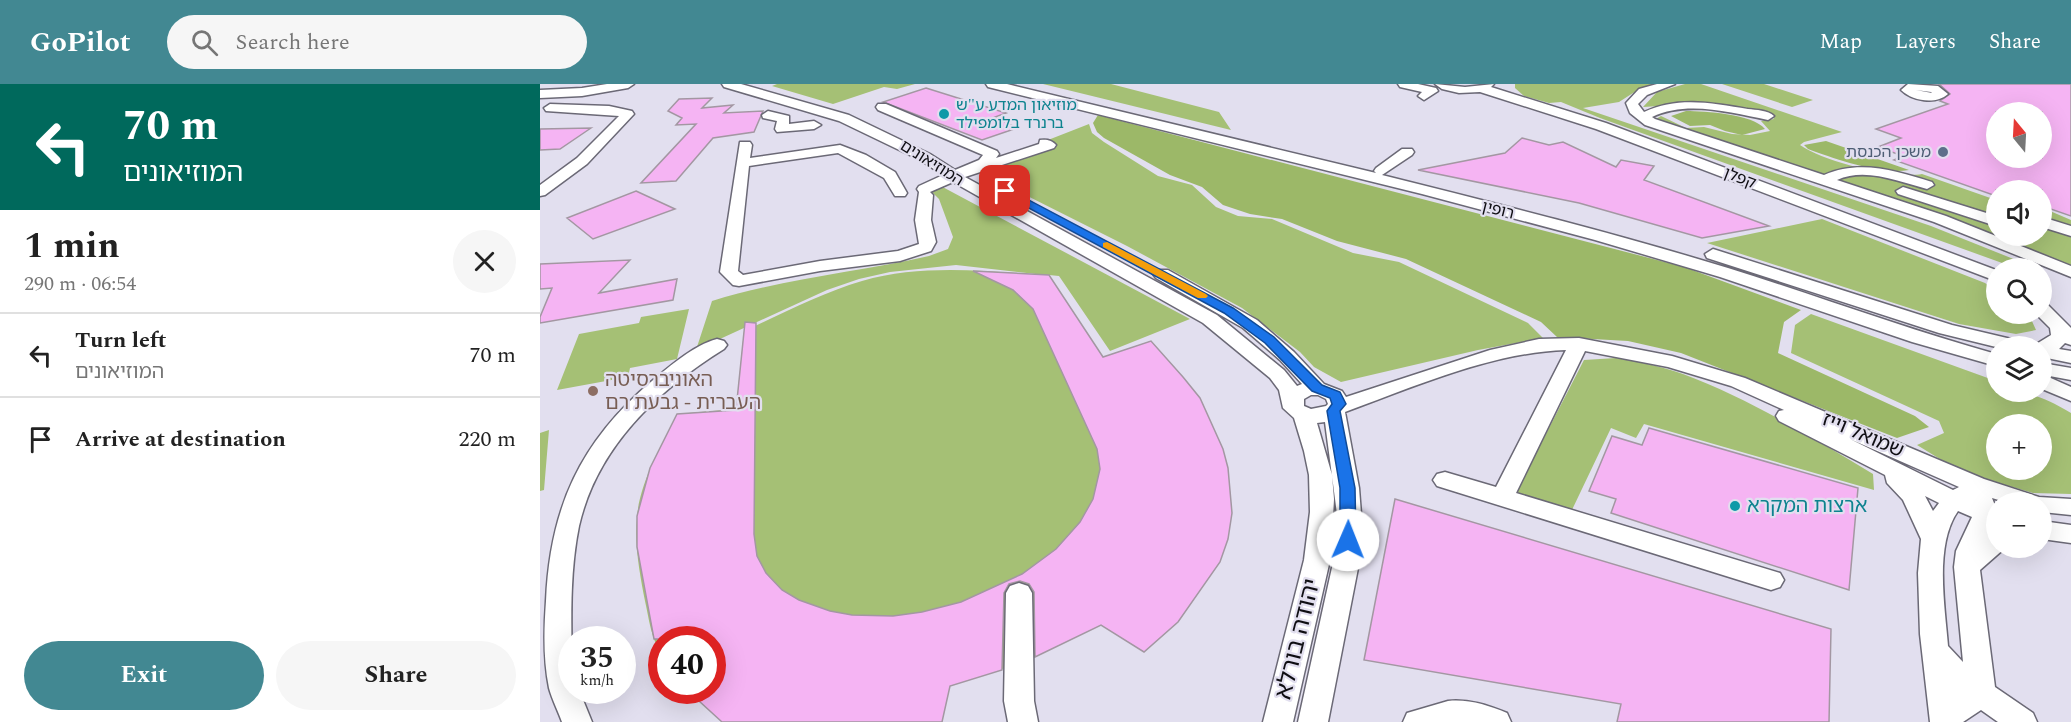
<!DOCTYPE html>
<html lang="en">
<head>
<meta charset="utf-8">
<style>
  body { margin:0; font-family:Spectral,"Noto Sans Hebrew",serif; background:#f6f6f6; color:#222; height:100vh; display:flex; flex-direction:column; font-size:22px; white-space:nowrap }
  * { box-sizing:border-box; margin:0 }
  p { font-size:20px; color:#767676 }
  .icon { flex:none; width:33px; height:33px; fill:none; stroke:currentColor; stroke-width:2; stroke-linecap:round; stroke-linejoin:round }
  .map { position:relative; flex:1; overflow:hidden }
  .sheet { display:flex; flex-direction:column; background:#fff; width:540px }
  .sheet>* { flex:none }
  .guide { background:#00695c; color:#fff; overflow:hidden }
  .needle { width:39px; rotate:342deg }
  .fabs { position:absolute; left:1446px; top:18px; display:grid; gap:12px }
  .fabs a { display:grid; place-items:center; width:66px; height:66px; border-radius:50%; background:#fff; box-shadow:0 6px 24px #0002; font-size:30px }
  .speed { position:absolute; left:18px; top:542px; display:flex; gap:12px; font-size:30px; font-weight:700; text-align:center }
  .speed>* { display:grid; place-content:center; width:78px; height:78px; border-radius:50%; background:#fff; box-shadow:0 6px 24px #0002; line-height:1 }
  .speed small { font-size:15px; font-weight:400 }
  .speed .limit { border:9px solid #d22; background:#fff; color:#111 }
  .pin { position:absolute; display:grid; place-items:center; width:51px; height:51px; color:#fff; margin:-26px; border-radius:12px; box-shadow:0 3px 9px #0006 }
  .me { position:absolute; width:66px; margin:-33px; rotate:1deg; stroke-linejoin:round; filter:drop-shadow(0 0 4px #0008) }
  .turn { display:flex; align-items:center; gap:21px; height:126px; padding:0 24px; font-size:27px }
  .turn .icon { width:78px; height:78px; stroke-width:2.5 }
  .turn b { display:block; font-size:42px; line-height:51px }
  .round { display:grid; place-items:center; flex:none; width:63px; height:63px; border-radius:32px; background:#f6f6f6 }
  .head { display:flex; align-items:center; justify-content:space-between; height:102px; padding:0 24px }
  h1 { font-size:36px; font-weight:700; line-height:45px }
  .action { display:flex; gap:12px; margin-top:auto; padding:12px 24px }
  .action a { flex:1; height:69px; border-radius:36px; background:#428892; color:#fff; font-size:24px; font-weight:700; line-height:69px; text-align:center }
  .action a+a { background:#f6f6f6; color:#222 }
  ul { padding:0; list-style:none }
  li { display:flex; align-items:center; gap:18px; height:84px; padding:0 24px; border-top:2px solid #e0e0e0 }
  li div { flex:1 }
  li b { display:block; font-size:22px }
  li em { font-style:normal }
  header { display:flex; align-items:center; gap:36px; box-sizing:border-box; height:84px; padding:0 30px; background:#428892; color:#fff }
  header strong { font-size:28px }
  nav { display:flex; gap:33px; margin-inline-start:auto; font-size:21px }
  .search { width:420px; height:54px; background:#f6f6f6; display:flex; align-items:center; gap:15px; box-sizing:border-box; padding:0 21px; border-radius:33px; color:#767676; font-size:22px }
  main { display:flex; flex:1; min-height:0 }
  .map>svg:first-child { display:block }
  .green { fill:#a5c075; fill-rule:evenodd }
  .forest { fill:#9cb868 }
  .building { fill:#f5b4f3; stroke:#a397a2; stroke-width:1.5; fill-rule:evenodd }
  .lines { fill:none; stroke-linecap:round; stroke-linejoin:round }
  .minor-casing { stroke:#6b6976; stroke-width:3 }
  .minor { fill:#fff; fill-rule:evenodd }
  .route { fill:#1a73e8; stroke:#114b97; stroke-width:1.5 }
  .slow { fill:#f59e0b }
  .culture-dot { fill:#0f9aa8; stroke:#e2dfef; stroke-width:2 }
  .service-dot { fill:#5c6f8a; stroke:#e2dfef; stroke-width:2 }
  .education-dot { fill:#8d6e63; stroke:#e2dfef; stroke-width:2 }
  .labels { text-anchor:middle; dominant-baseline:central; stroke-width:4.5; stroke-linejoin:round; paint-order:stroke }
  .far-culture-label { font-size:16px; fill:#0d838f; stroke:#e2dfef; text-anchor:start }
  .far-service-label { font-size:16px; fill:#4e5e75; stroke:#e2dfef; text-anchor:end }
  .far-street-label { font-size:16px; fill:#0f0e13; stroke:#e2dfef }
  .education-label { font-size:20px; fill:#785e54; stroke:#e2dfef; text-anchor:start }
  .street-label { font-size:20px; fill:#0f0e13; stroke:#e2dfef }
  .culture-label { font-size:20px; fill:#0d838f; stroke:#e2dfef; text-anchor:start }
  .near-street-label { font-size:24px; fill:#0f0e13; stroke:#e2dfef }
</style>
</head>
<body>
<header>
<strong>GoPilot</strong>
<div class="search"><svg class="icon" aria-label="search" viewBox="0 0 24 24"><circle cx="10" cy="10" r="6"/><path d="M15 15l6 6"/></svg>Search here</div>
<nav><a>Map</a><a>Layers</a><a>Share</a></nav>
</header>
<main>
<section class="sheet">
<div class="guide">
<div class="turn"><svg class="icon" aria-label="left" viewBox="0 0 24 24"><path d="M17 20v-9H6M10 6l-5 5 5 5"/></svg><div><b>70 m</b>המוזיאונים</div></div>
</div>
<div class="head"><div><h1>1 min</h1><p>290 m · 06:54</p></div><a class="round"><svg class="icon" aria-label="close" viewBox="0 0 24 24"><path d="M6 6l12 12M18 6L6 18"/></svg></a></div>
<ul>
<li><svg class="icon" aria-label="left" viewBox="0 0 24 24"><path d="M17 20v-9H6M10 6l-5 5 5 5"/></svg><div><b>Turn left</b><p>המוזיאונים</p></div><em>70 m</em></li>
<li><svg class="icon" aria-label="arrive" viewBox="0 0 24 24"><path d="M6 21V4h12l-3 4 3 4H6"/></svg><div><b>Arrive at destination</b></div><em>220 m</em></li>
</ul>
<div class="action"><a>Exit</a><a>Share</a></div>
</section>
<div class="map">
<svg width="1531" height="638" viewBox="0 0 1531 638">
  <rect width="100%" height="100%" fill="#e2dfef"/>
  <path class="green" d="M237 0H375L357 5 344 3 293 20 232 2Z
    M503 0H571L679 28 691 46Z
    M975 0H1118L1093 9 1079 18 1043 24 1391 142 1496 184H1476L1060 34 1021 18 1009 19 984 12 975 4Z
    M1145 0H1161L1302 48 1264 58 1260 61C1284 78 1353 95 1382 90L1456 116V151L1114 36 1121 32 1146 44 1164 43 1192 50 1210 51 1230 47 1221 37 1234 35 1231 31 1168 19 1103 23 1117 8Z
    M1182 0H1224L1273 16 1252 23Z
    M549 40 552 49 564 58 618 92 652 101 676 123 698 132 732 135 813 169 859 178 988 239 1003 254 938 266 801 298 774 283 760 268 702 224 587 162 434 85Z
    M1531 97V114L1510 127 1531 136V184L1459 152H1502V111Z
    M397 100 650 235 570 267 519 192 509 191 563 273 611 257 660 314 688 384 692 429 680 478 638 538 604 568 561 541 484 578 410 602 402 638H182L172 606V555H122L121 569C111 554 109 535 105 517 100 491 94 460 97 434 99 399 122 361 137 330L196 325 204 247C242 230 281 209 322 197 381 180 443 187 504 191L416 181 350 188 319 195 287 206 156 266 172 217C243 195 317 188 389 172L408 165 413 153 399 115 387 103Z
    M1282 135 1445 199 1456 207V230H1485L1491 235 1496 246 1476 250 1419 240 1167 159Z
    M149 225 137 275 90 284 88 293 17 306 39 250 99 239 101 233Z
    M1271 230 1456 297V308C1492 308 1501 312 1531 329V410L1493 409 1421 388 1377 361 1404 349 1399 337 1251 269 1255 241ZM1456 340H1502V386H1456Z
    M1076 274C1098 278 1121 282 1143 290 1208 314 1273 354 1333 390L1334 406 1104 340 1096 354 1071 344 1031 428 975 410 1044 276Z
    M9 346 4 406 0 407V349Z"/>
  <path class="forest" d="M1146 27C1165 27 1213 30 1225 45L1202 51 1185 47 1170 41 1150 42 1131 32Z
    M558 31 1144 183 1261 226 1244 238 1238 269 1375 332 1389 343 1357 354 1141 269 1088 257 1017 253 1001 238 866 175 797 157 742 135 710 130 683 121 662 103 630 91 564 54 557 48 553 39Z
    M1286 57 1369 86C1340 91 1295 75 1268 65L1264 61Z"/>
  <path class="building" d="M1399 0H1531V132L1502 122V106H1456V112L1354 76 1363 72 1338 63 1361 54 1336 45 1408 20 1400 17 1410 10ZM1456 28H1502V74H1456Z
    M386 4 466 29 455 33 477 44 442 56 343 18Z
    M172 14 162 24 193 21 184 29 223 27 214 48 173 54 136 97 101 99 156 40 136 41 142 34 128 27 139 15Z
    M51 44 20 65 0 66V45Z
    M982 54 1009 61 1023 58 1076 83 1081 76 1114 82 1104 96 1229 142 1162 154 1039 119 878 86 965 69Z
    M96 107 135 125 53 155 27 134Z
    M90 176 59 209 137 195 133 216 0 239V233L12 204 0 205V180Z
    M433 187 509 191 563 273 611 257 643 293 660 314 683 365 688 384 692 429 688 455 680 478 638 538 604 568 561 541 495 573 494 508 489 500 480 497 469 500 464 509 462 586 410 602 402 638H182L147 606H172V555H114L97 463V432L110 384 137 330 196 326 205 238 216 239 214 450 217 472 226 489 242 506 259 516 290 527 312 531 353 532 382 528 421 518 482 490 516 465 540 438 553 415 560 385 557 365 493 225 473 206Z
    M1109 344 1318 404 1309 506 1071 429 1076 415 1049 407 1072 352 1102 361Z
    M855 415 1291 545 1289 638H1077L1081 620 824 576Z"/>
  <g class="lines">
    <defs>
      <path id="minor" d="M67 0H94L88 4 42 12 0 14V6L42 4Z
        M182 0H201L309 31 390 70 415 86 439 76 443 71 338 26 336 23 338 20H346L457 67 459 70 456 74 499 60 500 56C506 55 512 56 516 61L514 64 425 93 677 231 744 286 757 302 762 300 740 276 703 244 616 194 613 190 616 186H628L717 236 754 268 784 300 802 307 806 313 950 266 999 255 1039 254 1132 272 1205 294 1444 395 1499 413 1531 415V431L1502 428V418H1465L1452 414 1456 424V441H1453L1448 451 1456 449V464H1465L1440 486 1455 603 1493 629 1497 638H1458L1441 626 1423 638H1390L1380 550 1378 489 1381 455 1363 416 1347 399 1345 391 1239 337 1236 332 1239 327 1244 326 1191 302 1128 283 1045 267 976 409 1240 489 1244 496 1240 503 1231 506 897 402 893 396 897 390 905 388 956 403 1026 266C953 268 873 303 805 328L819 404 821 430 819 479 788 638H758L793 479 797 430 785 338 777 339 792 391 794 415 792 452 790 476 753 638H723L764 476 770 428 769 391 764 367 754 334 743 324 739 306 730 294 663 239 413 98 390 108 393 111 391 136 396 158 391 167 360 177 280 187 199 202 193 201 180 188 200 58H210L212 61 210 74 300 61 326 71 355 88 367 109 365 112H355L344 94 298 69 209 82 198 187 203 191 280 177 358 167 379 160 375 136 379 108 377 105 379 102 403 91 380 76 299 37 184 3ZM778 311 786 315 788 320 786 322 771 325 764 322V315L771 311ZM1310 355 1419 403 1413 406ZM1385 412 1399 419 1393 427ZM1418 427 1432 433 1416 467 1414 483 1423 578 1408 562C1405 523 1394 461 1418 427Z
        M446 0H467L836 89 834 87 836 84 862 65H872L874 68 872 71 842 91C958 120 1074 149 1188 184 1278 212 1366 245 1456 270V282L1372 258 1180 193 1055 156 882 110 448 3Z
        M858 0H878L896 4 898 7 884 16 878 12 882 8 860 3Z
        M895 0 925 3 954 0 951 3 1066 39 1456 186V197L1056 45 940 8 919 9 902 5Z
        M1117 0H1135L1107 11 1098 20 1104 28C1137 12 1173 19 1208 25 1216 26 1228 26 1234 32L1228 36C1191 29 1148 16 1112 33L1115 35 1284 91C1320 75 1357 87 1392 98L1394 101 1387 105C1359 98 1326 83 1297 96L1406 132 1531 182V193L1394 138 1105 41 1090 29 1086 19 1099 5Z
        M1368 0 1398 2 1408 10C1396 21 1372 17 1361 6ZM1376 6 1391 8 1392 9Z
        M10 20 69 22 92 27 94 30 47 80 5 111 0 112V101L37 74 79 32 6 27 4 24Z
        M228 27 249 32V40L274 37 281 41 274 45 237 48 235 45 237 37 223 34 222 31Z
        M1363 103 1456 132V142L1358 110 1356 107Z
        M1502 133 1531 142V152L1502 143Z
        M1173 165 1412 241 1484 258 1487 262 1456 263 1399 249 1167 174 1165 170Z
        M1502 220 1508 221 1531 244V261L1525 259 1519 265 1531 267V279L1502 273V262H1493L1511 251 1510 244 1496 230H1502Z
        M177 255 184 257 187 261 184 265C118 306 57 363 39 442 28 496 32 552 32 606H39L52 638H22C18 627 12 615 9 604 3 575 4 545 6 517 10 424 40 358 112 297 130 282 154 261 177 255Z
        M1502 279 1531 284V296L1504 291 1531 303V317L1502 305Z
        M1502 437 1531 441V459L1502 455Z
        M479 499 488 502 492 509 494 617 498 638H468L464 617 466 509 470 502Z
        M908 617C929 615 947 621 967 629L971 638H863L867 629Z"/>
    </defs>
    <use href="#minor" class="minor-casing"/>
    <use href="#minor" class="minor"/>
  </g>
  <path class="route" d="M461 105H468L693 224 734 253 782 301 800 308 806 320 800 327 815 404 816 456 814 460H803L800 456V404L787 327 792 320 790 314 772 307 725 259 684 229 461 109Z"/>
  <path class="slow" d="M567 158 666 210 668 212 666 214H658L563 163V159Z"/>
  <g class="culture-dot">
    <circle cx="404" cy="30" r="6"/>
    <circle cx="1195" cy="422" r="6"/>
  </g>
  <circle class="service-dot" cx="1403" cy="68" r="6"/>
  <circle class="education-dot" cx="53" cy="307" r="6"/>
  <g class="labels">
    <g class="far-culture-label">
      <text x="416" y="21">מוזיאון המדע ע"ש<tspan x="416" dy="18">ברנרד בלומפילד</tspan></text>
    </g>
    <g class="far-service-label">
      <text x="1391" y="68">משכן הכנסת</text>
    </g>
    <g class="far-street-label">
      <text transform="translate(392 79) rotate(32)">המוזיאונים</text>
      <text transform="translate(1200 94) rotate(21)">קפלן</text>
      <text transform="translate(958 126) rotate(14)">רופין</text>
    </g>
    <g class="education-label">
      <text x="65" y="296">האוניברסיטה<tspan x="65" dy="23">העברית - גבעת רם</tspan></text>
    </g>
    <g class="street-label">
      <text transform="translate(1323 351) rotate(23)">שמואל וייז</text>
    </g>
    <g class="culture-label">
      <text x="1207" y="422">ארצות המקרא</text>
    </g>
    <g class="near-street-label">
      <text transform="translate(758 555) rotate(-76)">יהודה בורלא</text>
    </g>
  </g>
</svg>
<div class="fabs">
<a><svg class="needle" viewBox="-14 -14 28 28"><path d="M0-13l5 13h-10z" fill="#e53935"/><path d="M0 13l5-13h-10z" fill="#767676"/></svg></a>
<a><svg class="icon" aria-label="sound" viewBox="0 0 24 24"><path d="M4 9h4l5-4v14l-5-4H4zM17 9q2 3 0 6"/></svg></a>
<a><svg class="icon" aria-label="search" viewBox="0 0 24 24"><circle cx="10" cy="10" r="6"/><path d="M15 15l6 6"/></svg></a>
<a><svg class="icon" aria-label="layers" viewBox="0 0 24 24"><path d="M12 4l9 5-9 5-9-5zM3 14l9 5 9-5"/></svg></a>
<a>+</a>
<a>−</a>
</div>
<div class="speed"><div>35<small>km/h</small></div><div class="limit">40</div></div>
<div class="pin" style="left:465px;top:107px;background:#d93025"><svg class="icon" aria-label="arrive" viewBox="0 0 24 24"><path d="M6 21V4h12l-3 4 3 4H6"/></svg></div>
<svg class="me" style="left:808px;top:456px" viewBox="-20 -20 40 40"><circle r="19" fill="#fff"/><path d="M0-13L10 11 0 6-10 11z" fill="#1a73e8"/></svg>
</div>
</main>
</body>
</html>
